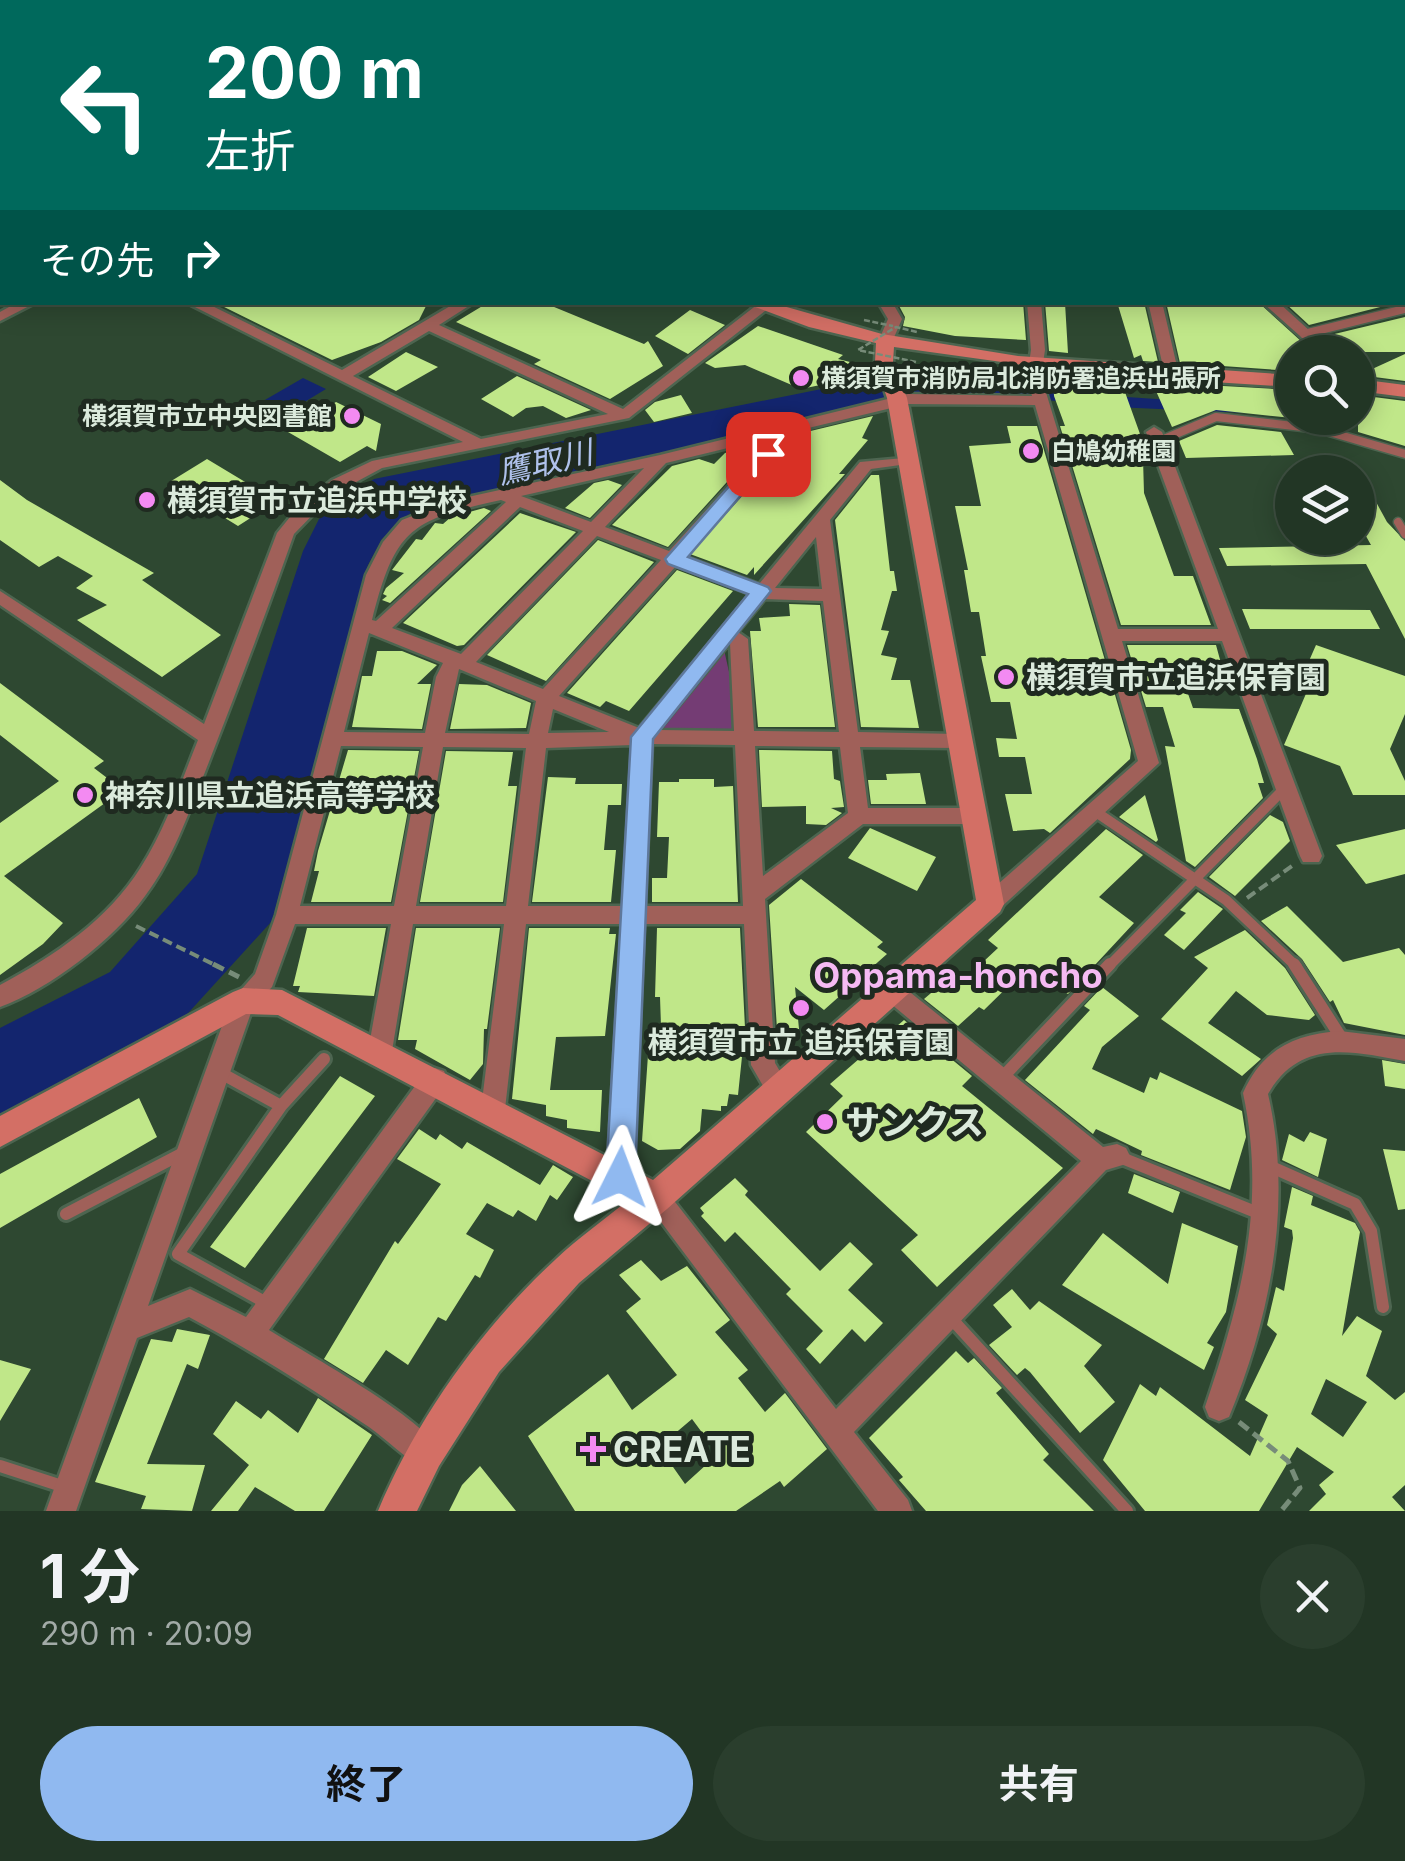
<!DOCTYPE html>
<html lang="ja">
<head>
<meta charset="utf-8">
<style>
  body { margin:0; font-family:Inter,"Noto Sans JP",sans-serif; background:#2a3e2d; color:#f1f3f6; height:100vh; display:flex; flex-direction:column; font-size:38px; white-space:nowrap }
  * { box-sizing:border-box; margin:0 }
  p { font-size:32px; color:#a2aba7 }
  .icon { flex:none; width:55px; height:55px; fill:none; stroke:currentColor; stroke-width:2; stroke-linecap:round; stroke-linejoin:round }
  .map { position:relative; height:1511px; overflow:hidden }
  .drawer { display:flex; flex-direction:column; background:#223625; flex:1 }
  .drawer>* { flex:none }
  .banner { position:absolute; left:0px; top:0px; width:1405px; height:305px; box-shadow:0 5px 25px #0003,0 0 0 2px #3f5042; background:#00695c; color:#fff; overflow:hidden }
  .fabs { position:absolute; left:1275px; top:335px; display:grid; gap:20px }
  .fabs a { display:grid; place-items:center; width:100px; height:100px; border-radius:50%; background:#223625; box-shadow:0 5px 25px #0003,0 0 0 2px #3f5042; font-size:50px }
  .pin { position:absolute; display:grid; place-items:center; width:85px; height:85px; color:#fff; margin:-42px; border-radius:20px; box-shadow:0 5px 15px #0006 }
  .me { position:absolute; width:110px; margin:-55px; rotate:3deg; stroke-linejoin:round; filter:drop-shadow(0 0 8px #0008) }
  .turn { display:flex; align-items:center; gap:35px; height:210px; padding:0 40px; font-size:45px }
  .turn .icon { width:130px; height:130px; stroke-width:2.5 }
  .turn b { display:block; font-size:70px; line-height:85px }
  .then { display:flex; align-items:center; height:95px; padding:0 40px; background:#0003; gap:20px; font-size:38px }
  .round { display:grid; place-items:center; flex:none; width:105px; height:105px; border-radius:52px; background:#2a3e2d }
  .headline { display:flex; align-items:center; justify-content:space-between; height:170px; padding:0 40px }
  h1 { font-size:60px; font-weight:700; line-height:75px }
  .button { display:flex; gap:20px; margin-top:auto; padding:20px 40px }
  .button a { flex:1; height:115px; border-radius:60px; background:#90b9f0; color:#111; font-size:40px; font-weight:700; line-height:115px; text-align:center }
  .button a+a { background:#2a3e2d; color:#f1f3f6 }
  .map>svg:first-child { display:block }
  .green { fill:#743c74 }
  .water { fill:#13256e }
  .building { fill:#c0e789; fill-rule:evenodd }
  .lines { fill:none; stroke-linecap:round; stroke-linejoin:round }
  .lane-far3-casing { stroke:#4d6550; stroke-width:9 }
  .lane-far2-casing { stroke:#4d6550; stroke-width:11 }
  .lane-far1-casing { stroke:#4d6550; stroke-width:15 }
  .lane-casing { stroke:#4d6550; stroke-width:18 }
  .street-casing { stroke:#4d6550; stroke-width:5 }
  .secondary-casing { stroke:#4d6550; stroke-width:5 }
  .path-far1 { stroke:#778c79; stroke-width:4; stroke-dasharray:10 5; stroke-linecap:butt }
  .path { stroke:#778c79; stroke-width:5; stroke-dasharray:12 6; stroke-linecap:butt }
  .lane-far3 { stroke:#a06059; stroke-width:6 }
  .lane-far2 { stroke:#a06059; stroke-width:8 }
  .lane-far1 { stroke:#a06059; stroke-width:10 }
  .lane { stroke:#a06059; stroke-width:12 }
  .street { fill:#a06059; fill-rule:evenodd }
  .secondary { fill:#d36f65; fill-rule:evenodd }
  .path-bridge { stroke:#778c79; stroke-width:2.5; stroke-dasharray:6 2.5; stroke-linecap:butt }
  .route { fill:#90b9f0; stroke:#5e789c; stroke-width:2.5 }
  .poi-dot { fill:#f38af2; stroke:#1f2a20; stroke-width:4 }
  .labels { text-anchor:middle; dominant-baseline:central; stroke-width:10; stroke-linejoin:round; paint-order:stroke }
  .far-poi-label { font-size:25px; font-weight:bold; fill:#dbeadc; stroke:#1f2a20; text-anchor:start }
  .poi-label { font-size:30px; font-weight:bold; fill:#dbeadc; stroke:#1f2a20; text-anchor:start }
  .water-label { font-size:32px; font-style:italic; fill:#afc1eb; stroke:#1f2a20 }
  .quarter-label { font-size:35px; font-weight:bold; fill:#f5baf3; stroke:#1f2a20 }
  .near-poi-label { font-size:35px; font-weight:bold; fill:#dbeadc; stroke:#1f2a20; text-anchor:start }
</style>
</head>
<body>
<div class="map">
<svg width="1405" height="1511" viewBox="0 0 1405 1511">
  <rect width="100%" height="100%" fill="#2e4831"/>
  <path class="green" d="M725 635V654L744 739 642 737Z"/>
  <path class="water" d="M901 373 1021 378 1052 392 1292 408V415L1114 407 1027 398 904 395 409 514 382 539 368 565 272 921 180 1022 0 1118V1028L110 972 197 874 303 551 319 519 374 479Z
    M303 378 326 389 273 421 251 408Z"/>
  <path class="building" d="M214 302H428L419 320 381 342 332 360Z
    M489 302H542L644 344 648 341 663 366 610 399 534 364 541 360 456 322Z
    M897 302H1023L1026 340 955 336 903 326 905 317Z
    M1045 302 1065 303 1068 353 1049 351Z
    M1117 302H1144L1158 362 1143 361 1141 355 1134 358Z
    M1166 302H1187L1188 306 1258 302 1313 352H1292V371L1180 363Z
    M1284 302H1400L1309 325Z
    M690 310 725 325 688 354 655 336Z
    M1405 317V352H1336L1322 337Z
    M758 326 843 355 838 359 850 362 846 367 859 377 801 389 745 365 715 368 705 363Z
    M406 352 438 367 396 391 368 377Z
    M1405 354V381L1359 375Z
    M1053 375 1121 381 1149 459H1143L1144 493 1174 576H1193L1211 625H1121L1060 426H1065L1054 396Z
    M517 376 591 410 566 418 543 406 526 408 513 417 481 399Z
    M1152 382 1292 390V418L1216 410 1172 427Z
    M681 395 692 413 654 422 645 410 655 402Z
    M1358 395 1405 401V446L1358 432Z
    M336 402 381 424 376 451 367 446 340 462 288 432Z
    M873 416 862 438 868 440 839 474H845L754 575V567L747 575 690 554 798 434Z
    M1217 425 1281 432 1294 455 1186 458 1179 441Z
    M1007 426H1037L1131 750 1130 759 1050 833 1044 829 1013 831 1005 794H1032L1025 757H999L996 738 1017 739 1010 702H991L981 656H986L979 612H971L964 570H968L955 506H981L969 446 1011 443Z
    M747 447 756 450 668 547 612 525 672 466 699 459 714 464 725 453Z
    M207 459 277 501 238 526 168 483Z
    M1358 469 1387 522 1405 541V639L1366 564 1227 566 1219 548 1371 545 1358 522Z
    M871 475H879L890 571H894L897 591H892L881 630 889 631 881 655 897 658 891 680H910L919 728 861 727 835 520Z
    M0 480 27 500 154 573 142 580 221 635 162 677 77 620 107 605 76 588 93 576 58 556 39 567 0 540Z
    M608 480 622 485 590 518 565 508 594 483Z
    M484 508 491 511 390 603 382 600 387 596 383 594 386 588 404 573 392 570 416 539 422 540 435 523 443 524 451 517Z
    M520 513 576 532 464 645 457 646 403 623Z
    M598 540 654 562 546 681 487 655Z
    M677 570 733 591 629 711 606 701 600 707 567 693Z
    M789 604 820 605 835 727H758L750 631H761L759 618 790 616Z
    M1242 609 1370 610 1380 629H1250Z
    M1127 645H1216L1222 667 1178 665 1193 708 1239 709 1257 759 1264 783H1258L1263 798 1195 867 1186 861 1165 746 1175 747 1163 707H1146Z
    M1316 645 1405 676V714L1390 749 1405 781V795H1353L1340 766 1284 745 1311 682 1304 680 1309 671 1305 670Z
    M377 651H402L437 665 417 684H431L422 729 352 727 362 676H372Z
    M0 683 104 761 94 768 123 790 4 876 63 923 43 944 0 975V823L59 781 0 735Z
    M459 684 487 685 531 703 526 728 450 729Z
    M348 750 419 751 391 902H311L319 871H314L318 851Z
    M759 750 832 751 834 779 840 781 844 807 831 808 842 813 826 825 806 824V806L762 807Z
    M446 751 513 752 508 786H517L503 902H420Z
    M920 773 926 804H871L868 780H887L886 774Z
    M548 777 576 778 575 784H622L621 805H608L604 850H616L611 902H532Z
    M679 779H714V787L733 786 738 902H652V878H667L669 837H657L659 782H679Z
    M1145 795 1158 840 1156 842 1119 817Z
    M1270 815 1283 822 1290 841 1235 896 1209 877Z
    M870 828 936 857 917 891 848 858Z
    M1106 829 1143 855 1099 897 1134 923 1068 994 1026 969 984 1010 979 1007 958 1026 924 999 944 982 953 990 998 948 988 940Z
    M1405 829V874L1366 884 1336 845Z
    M801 879 883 942 877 947 887 954 824 1010 795 987 799 1029H777L769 905Z
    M1198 892 1223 909 1184 950 1164 935 1186 913 1180 910Z
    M1287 906 1343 962 1399 948 1405 955V1035L1344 1023 1333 1000 1330 1002 1302 959 1261 921Z
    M307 928H386L374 996 298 992 300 986H293Z
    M416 928H500L487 1029H484L483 1064 470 1080 415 1049 417 1040H398Z
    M529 928H610L609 934H616L605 1036 556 1037 550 1090H602L600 1132 567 1128V1120L546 1116V1105L512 1099Z
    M657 928H740L745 1028 738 1095 729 1094 727 1106H721V1111L702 1109 700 1131 680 1149 658 1150 642 1141 648 1055H662L660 997H655Z
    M1245 930 1285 968 1315 1015 1309 1020 1267 1015 1236 991 1208 1023 1261 1059 1242 1076 1161 1019 1208 968 1194 957Z
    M1102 987 1139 1016 1102 1047 1092 1069 1144 1093 1150 1077 1157 1080 1160 1072 1242 1111 1246 1137 1230 1190 1141 1155 1142 1151 1096 1129 1093 1134 1025 1080 1090 1010 1084 1006Z
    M904 1020 972 1076 962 1086 1063 1168 937 1287 901 1250 918 1235 806 1132 843 1096 830 1084Z
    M1382 1060 1405 1064V1089L1385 1086Z
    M340 1076 375 1096 245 1268 210 1247Z
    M139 1098 157 1137 0 1228V1174Z
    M419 1129 436 1140 440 1134 462 1149 467 1142 540 1185 553 1165 573 1177 557 1200 550 1195 536 1221 518 1210 513 1217 487 1203 466 1234 494 1250 480 1278 475 1275 446 1321 438 1317 408 1365 386 1350 363 1383 324 1359 395 1241 398 1244 441 1184 397 1159Z
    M1310 1132 1327 1139 1318 1177 1282 1160 1289 1134 1304 1142Z
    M1383 1149 1405 1151V1209L1398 1210Z
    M1134 1174 1180 1192 1173 1213 1128 1193Z
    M735 1178 748 1191 745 1195 820 1271 850 1242 873 1264 848 1290 883 1323 865 1342 852 1329 820 1364 806 1349 823 1331 786 1294 791 1289 735 1232 725 1242 701 1216 704 1213 700 1208Z
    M1292 1187 1313 1196 1311 1205 1355 1223 1360 1232 1342 1336 1357 1316 1382 1331 1366 1376 1395 1400 1405 1392V1485L1392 1497 1405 1511H1309L1326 1494 1319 1485 1334 1472 1297 1447 1259 1511H1145L1103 1460 1140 1384 1156 1396 1160 1387 1250 1456 1268 1415 1245 1400 1277 1334 1267 1325 1276 1287 1284 1291 1293 1238 1292 1230 1284 1227ZM1326 1379 1367 1402 1343 1437 1311 1414Z
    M1182 1223 1238 1246 1226 1312 1207 1343 1214 1347 1204 1370 1062 1285 1103 1233 1168 1284Z
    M641 1260 661 1281 687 1266 730 1320 715 1332 748 1370 738 1378 765 1412 785 1393 827 1449 784 1487 780 1481 736 1511H575L528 1436 608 1374 632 1410 677 1375 626 1311 641 1299 619 1275ZM692 1419 718 1454 685 1484 659 1447Z
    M1012 1289 1030 1310 1039 1301 1102 1345 1084 1366 1115 1402 1080 1433 1030 1372 1025 1368 1017 1375 989 1345 1012 1327 993 1305Z
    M177 1329 210 1335 198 1369 187 1364 147 1464 205 1465 192 1511 141 1509 146 1496 95 1482 151 1339 172 1342Z
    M956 1351 968 1363 974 1358 1002 1388 996 1393 1049 1454 1043 1460 1094 1511H926L899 1480 903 1477 869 1438Z
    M0 1360 31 1369 0 1421Z
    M318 1398 372 1435 324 1511H295L255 1487 238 1511H211L249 1465 213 1434 236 1401 261 1419 268 1410 298 1433Z
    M480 1466 516 1511H449L462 1485Z"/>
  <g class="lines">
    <defs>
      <path id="lane-far3" d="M104 0 112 2
        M60 2 65 0"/>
      <path id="lane-far2" d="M1304 334 1405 309
        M1157 442 1216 417 1319 429 1405 454
        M1398 522 1405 534"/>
      <path id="lane-far1" d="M1093 810 1226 900 1297 967
        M1108 967 1284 789"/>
      <path id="lane" d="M1294 964 1342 1039
        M219 1072 281 1106
        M999 1081 1110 964
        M1117 1156 1263 1215
        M1267 1165 1355 1204 1371 1231 1383 1307
        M66 1214 185 1152
        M270 1305 178 1254 281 1106 324 1059
        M949 1316 1127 1511
        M0 1466 68 1488"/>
      <path id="street" d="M860 0H870V2H860Z
        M1126 0H1150L1151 2H1129Z
        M1402 5H1405V11H1402Z
        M18 302H37L0 321V312Z
        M185 302H204L342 370 457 302H475L439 325 623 409 758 304 770 307 629 418 382 468 332 495 294 534C266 614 236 693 205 772 188 814 173 859 145 896 114 939 50 989 0 1007V985C54 956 108 920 141 867 166 828 181 782 198 740L0 605V591L204 724 277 533 299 506 332 480 372 461 463 442ZM429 331 608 414 481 439 353 376Z
        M878 302H892L902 319 892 342 885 346 878 342 888 319Z
        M1027 302H1041L1045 350 1041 376 1118 629H1218L1146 432 1154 427 1162 432 1322 856 1319 862H1303L1300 856 1222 641H1122L1159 763 998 910 990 913 982 910 979 904 982 898 1138 761 1035 405 908 404 796 431 684 556 759 584 860 462 915 457V463L871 469 830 520 858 732 957 734 967 741 957 748 860 747 868 808H972L979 810 982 816 979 822 972 824H863L765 899 775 1063 791 1090 788 1098 779 1101 770 1098 751 1065 744 924H644L633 1177 629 1186 620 1189 611 1186 607 1177 622 924H526L505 1109 502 1117 493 1120 484 1117 481 1109 504 924H413L392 1051 388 1059 380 1062 372 1059 368 1051 391 924H295L272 987 253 1007 148 1306 190 1289 246 1317 426 1071 435 1068 444 1071 447 1079 444 1087 269 1330C305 1353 427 1419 441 1453L436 1463 426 1468C404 1459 388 1440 369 1427 310 1388 251 1350 189 1317L137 1338 76 1511H46L231 1001 255 974 276 915 366 575 383 542 402 520 454 500 660 455 908 394 1032 396 1027 376 1031 350ZM773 437 669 551 605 527 666 463ZM644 468 591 522 521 496ZM501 500 506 502 376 621 372 620C395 529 410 520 501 500ZM520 507 583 531 461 654 392 628ZM597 536 661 560 543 689 476 662ZM816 537 822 589 775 588ZM676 566 750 594 639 728 559 696ZM765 599 823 601 839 732 754 731 748 639 738 632ZM369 633 443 663 436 677 425 733 344 732ZM730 643 734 731 659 730ZM459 669 536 701 529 734 445 733ZM553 709 609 732 548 733ZM652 744 735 745 743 906H645ZM632 745 623 906H528L546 748ZM341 746 423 747 394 906H300ZM755 746 840 747 848 813 763 876ZM443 747 526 748 506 906H416Z
        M1148 302H1162L1179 375 1177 378 1172 379 1165 375Z
        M1262 302H1278L1333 352H1318Z
        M893 982 901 985 1103 1147 1117 1144 1126 1148 1130 1156 1126 1164 1106 1170 854 1432 908 1500 912 1511H878L643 1198 647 1189 656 1186 665 1189 836 1409 1081 1161 885 999 881 992 885 985Z
        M1340 1031 1405 1039V1061C1351 1051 1300 1038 1268 1094 1293 1202 1271 1316 1229 1417L1219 1421 1209 1417 1205 1407C1241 1301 1267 1205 1243 1093 1262 1050 1294 1034 1340 1031Z"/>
      <path id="secondary" d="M0 7 2 8V16L0 15Z
        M742 302H769L882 334 1018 356 1292 375V387L1087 374 894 347 893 362 907 398 1004 904 1000 912 667 1209 579 1283 499 1372 439 1466 417 1511H378C417 1418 482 1327 556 1259 578 1238 604 1220 628 1200L278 1015 246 1014 0 1147V1116L233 992 243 988 282 990 653 1180 976 900 887 398 875 362 876 343 809 327Z
        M1358 379 1405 385V397L1358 391Z"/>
    </defs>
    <use href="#lane-far3" class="lane-far3-casing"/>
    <use href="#lane-far2" class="lane-far2-casing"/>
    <use href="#lane-far1" class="lane-far1-casing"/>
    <use href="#lane" class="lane-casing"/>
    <use href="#street" class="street-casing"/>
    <use href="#secondary" class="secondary-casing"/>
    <path class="path-far1" d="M1247 898 1292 866
      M136 926 219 967"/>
    <path class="path" d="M213 964 239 977
      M1239 1422 1288 1461 1300 1488 1281 1511"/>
    <use href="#lane-far3" class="lane-far3"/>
    <use href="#lane-far2" class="lane-far2"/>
    <use href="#lane-far1" class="lane-far1"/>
    <use href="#lane" class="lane"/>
    <use href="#street" class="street"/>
    <use href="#secondary" class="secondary"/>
    <path class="path-bridge" d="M864 320 893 326
      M916 362 858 350 896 327 917 332"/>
  </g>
  <path class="route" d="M768 448 774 450V457L688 557 768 587 771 591 653 739 635 1177 631 1187 620 1191 610 1187 606 1177 631 737 748 594 668 564 665 559 761 450Z"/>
  <g class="poi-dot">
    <circle cx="801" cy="378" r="10"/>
    <circle cx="352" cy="416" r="10"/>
    <circle cx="1031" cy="451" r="10"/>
    <circle cx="147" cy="500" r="10"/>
    <circle cx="1006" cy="677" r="10"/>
    <circle cx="85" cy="795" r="10"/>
    <circle cx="801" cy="1008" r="10"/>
    <circle cx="825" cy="1122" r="10"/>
    <path d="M588 1434h10v10h10v10h-10v10h-10v-10h-10v-10h10z"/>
  </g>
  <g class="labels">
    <g class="far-poi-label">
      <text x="821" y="378">横須賀市消防局北消防署追浜出張所</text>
      <text x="332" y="416" text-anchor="end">横須賀市立中央図書館</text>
      <text x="1051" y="451">白鳩幼稚園</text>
    </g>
    <g class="poi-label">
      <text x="167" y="500">横須賀市立追浜中学校</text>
      <text x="1026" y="677">横須賀市立追浜保育園</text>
      <text x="105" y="795">神奈川県立追浜高等学校</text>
      <text x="801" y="1042" text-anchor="middle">横須賀市立 追浜保育園</text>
    </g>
    <g class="water-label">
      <text transform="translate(545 462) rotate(-13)">鷹取川</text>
    </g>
    <g class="quarter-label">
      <text x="958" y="975">Oppama-honcho</text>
    </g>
    <g class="near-poi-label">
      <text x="845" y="1122">サンクス</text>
      <text x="613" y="1449">CREATE</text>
    </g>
  </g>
</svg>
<div class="fabs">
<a><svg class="icon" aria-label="search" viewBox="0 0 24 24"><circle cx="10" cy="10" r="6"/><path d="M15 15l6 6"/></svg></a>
<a><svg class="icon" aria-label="layers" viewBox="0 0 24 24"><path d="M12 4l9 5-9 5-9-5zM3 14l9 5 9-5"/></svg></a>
</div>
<div class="pin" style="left:768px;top:454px;background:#d93025"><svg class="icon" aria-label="arrive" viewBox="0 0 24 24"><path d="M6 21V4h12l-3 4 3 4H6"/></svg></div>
<svg class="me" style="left:620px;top:1177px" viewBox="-20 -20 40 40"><path d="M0-17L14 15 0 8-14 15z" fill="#90b9f0" stroke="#fff" stroke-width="4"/></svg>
<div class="banner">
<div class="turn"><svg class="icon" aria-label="left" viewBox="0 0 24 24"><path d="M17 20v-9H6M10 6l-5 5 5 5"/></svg><div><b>200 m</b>左折</div></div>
<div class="then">その先<svg class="icon" aria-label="right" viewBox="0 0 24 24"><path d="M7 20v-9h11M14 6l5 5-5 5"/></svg></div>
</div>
</div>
<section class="drawer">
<div class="headline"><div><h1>1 分</h1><p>290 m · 20:09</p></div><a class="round"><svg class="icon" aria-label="close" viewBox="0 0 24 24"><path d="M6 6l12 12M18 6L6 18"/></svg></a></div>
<div class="button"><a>終了</a><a>共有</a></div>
</section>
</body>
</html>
